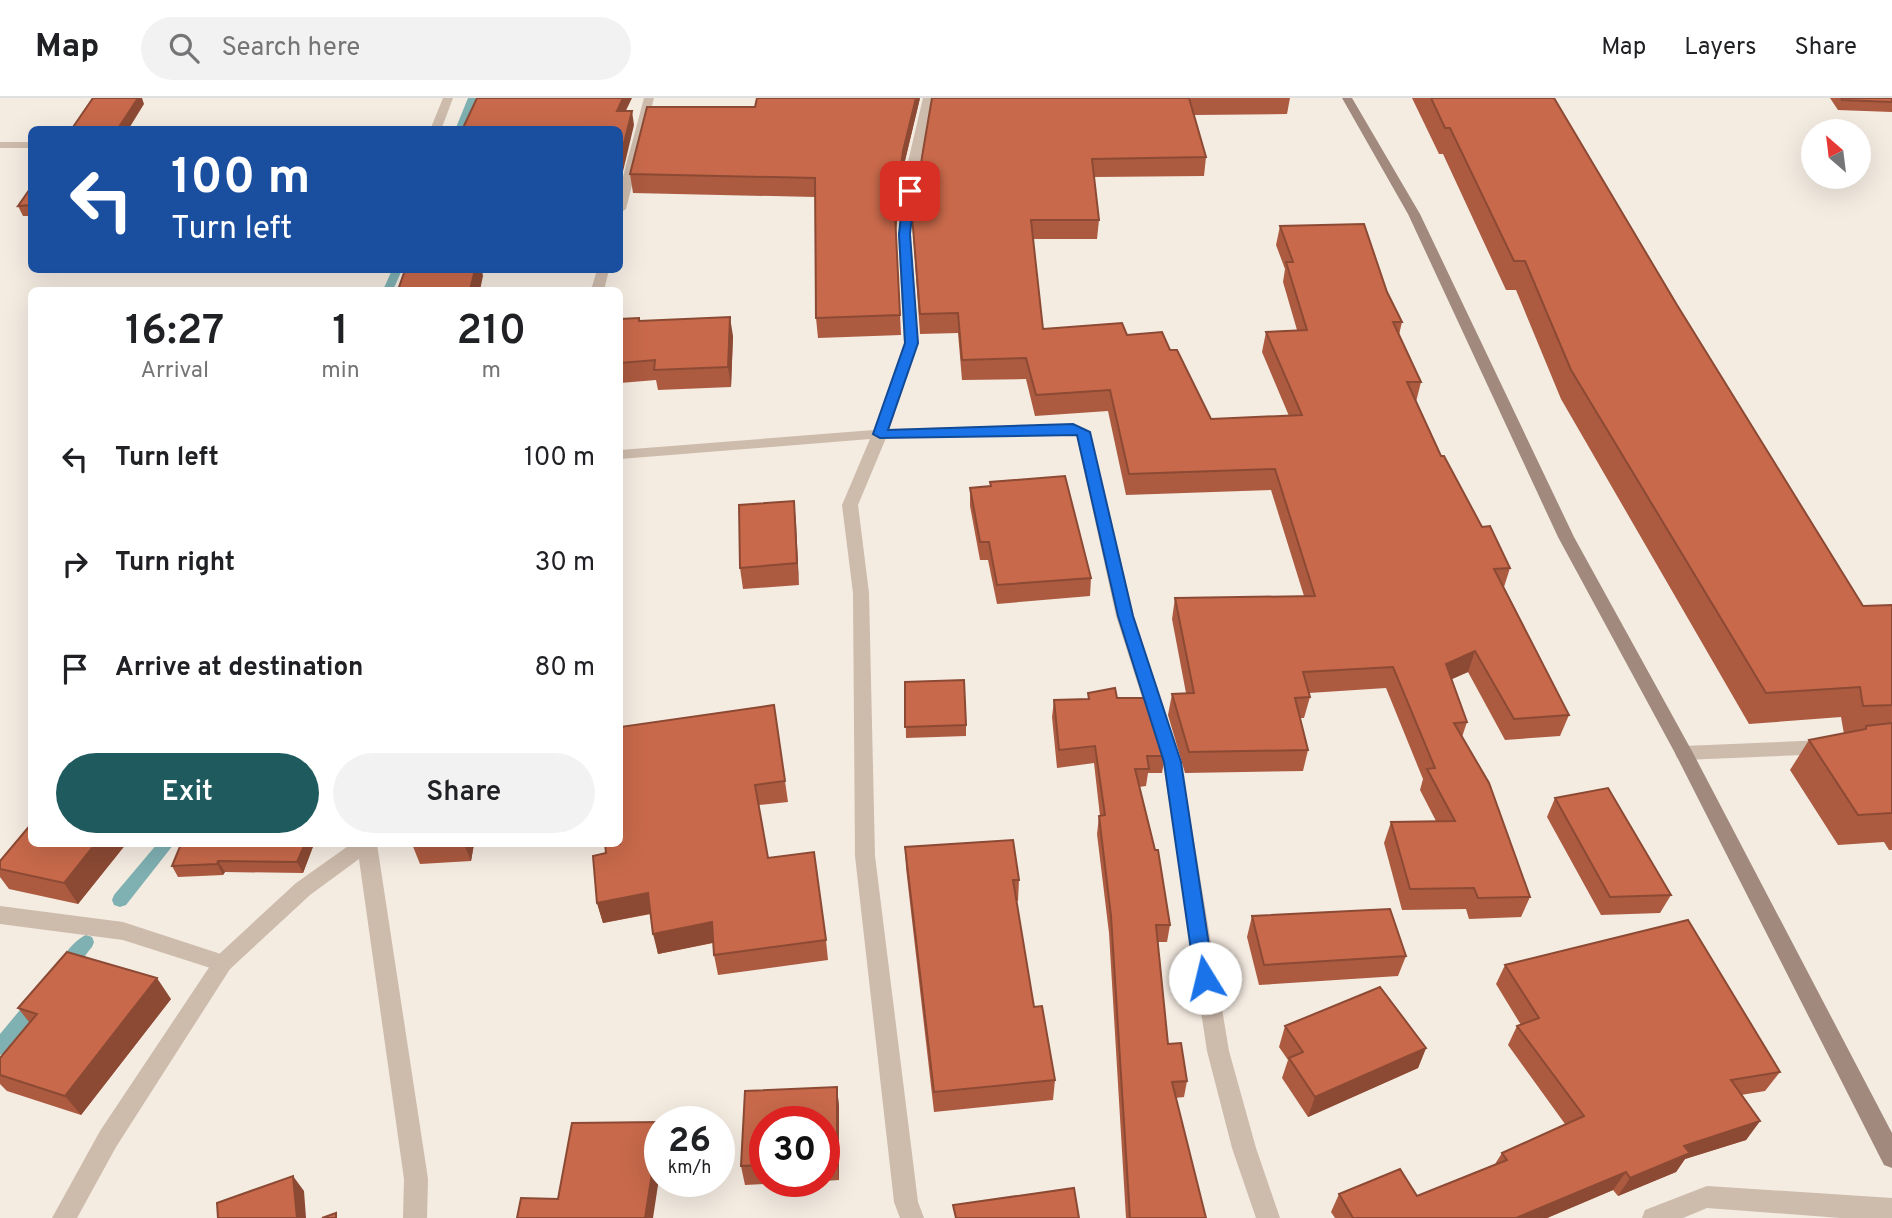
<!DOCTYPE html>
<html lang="en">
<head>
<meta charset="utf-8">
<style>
  body { margin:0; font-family:Overpass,sans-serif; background:#f2f2f2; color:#202124; height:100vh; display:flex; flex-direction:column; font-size:26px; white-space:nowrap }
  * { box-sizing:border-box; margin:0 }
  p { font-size:23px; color:#757577 }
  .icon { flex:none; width:38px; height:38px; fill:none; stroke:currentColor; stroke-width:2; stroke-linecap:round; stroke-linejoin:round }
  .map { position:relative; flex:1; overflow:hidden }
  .panel { position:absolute; left:28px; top:189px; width:595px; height:560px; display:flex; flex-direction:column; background:#fff; border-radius:10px; box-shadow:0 7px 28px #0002 }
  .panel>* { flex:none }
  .guide { position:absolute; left:28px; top:28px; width:595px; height:147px; border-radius:10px; box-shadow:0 7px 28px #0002; background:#1a4fa0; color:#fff; overflow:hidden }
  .needle { width:46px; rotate:332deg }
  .controls { position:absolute; left:1801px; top:21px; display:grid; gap:14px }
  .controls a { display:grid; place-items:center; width:70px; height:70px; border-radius:50%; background:#fff; box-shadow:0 7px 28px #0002; font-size:35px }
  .speed { position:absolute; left:644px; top:1008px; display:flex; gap:14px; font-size:35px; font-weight:700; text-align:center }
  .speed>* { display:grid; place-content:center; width:91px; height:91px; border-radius:50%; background:#fff; box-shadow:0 7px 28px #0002; line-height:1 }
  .speed small { font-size:18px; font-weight:400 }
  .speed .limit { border:10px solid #d22; background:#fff; color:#111 }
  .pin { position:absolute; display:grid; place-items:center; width:60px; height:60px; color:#fff; margin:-30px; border-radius:14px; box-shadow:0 4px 10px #0006 }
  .me { position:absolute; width:77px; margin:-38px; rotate:351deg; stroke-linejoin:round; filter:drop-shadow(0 0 5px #0008) }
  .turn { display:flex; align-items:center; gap:24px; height:147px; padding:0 28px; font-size:32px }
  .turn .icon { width:91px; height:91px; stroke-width:2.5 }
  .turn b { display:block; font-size:49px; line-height:60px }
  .eta { display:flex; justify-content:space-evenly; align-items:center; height:119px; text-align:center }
  .eta b { font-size:42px; font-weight:600; line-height:49px }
  .primary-button { display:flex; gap:14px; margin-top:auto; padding:14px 28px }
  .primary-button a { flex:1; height:80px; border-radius:42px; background:#1f5a5e; color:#fff; font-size:28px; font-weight:600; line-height:80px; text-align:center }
  .primary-button a+a { background:#f2f2f2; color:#202124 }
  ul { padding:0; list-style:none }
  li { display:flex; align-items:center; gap:21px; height:105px; padding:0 28px }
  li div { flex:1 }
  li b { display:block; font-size:26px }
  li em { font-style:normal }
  header { display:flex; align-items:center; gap:42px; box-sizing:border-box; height:98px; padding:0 35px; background:#fff; border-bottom:2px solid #e0e0e0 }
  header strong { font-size:33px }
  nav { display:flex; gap:38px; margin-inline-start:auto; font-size:24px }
  .search { width:490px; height:63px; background:#f2f2f2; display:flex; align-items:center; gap:18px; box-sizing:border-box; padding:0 24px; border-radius:38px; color:#757577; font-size:26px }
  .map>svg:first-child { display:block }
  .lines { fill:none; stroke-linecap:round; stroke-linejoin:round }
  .stream { fill:#7fb0b2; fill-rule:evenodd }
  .service { fill:#cdbbac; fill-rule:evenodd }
  .minor { fill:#cdbbac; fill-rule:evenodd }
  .secondary { fill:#a18a7d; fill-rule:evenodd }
  .wall { fill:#ac5a40 }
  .shaded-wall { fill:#8c4a34 }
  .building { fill:#c8694b; stroke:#8c4a34; stroke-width:2 }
  .route { fill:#1a73e8; stroke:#114b97; stroke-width:2 }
</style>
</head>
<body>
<header>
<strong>Map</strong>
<div class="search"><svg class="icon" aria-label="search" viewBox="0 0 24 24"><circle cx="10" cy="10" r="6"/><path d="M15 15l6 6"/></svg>Search here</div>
<nav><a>Map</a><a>Layers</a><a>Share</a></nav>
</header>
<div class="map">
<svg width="1892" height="1120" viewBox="0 0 1892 1120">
  <rect width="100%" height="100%" fill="#f4ebe1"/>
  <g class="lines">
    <path class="stream" d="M468 0H476L464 32H455Z
      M392 172H402L393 192H383Z
      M157 746H174L126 807 120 809 114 807 112 802 114 797Z
      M86 837 92 839 94 844 92 849C83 859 73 880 58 875L56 870C62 859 74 842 86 837Z
      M36 897 42 900 45 905 42 910 6 955 0 957V936L30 900Z"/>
    <path class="service" d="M0 808 123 824 230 859 234 865 230 871 223 874 123 842 0 826Z"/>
    <path class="minor" d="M443 0H453L441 32H430Z
      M644 0H654L626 111 620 115V90Z
      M923 0H933L918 72 910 136 918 245 889 331 1073 326 1090 334 1134 518 1181 665 1229 953 1256 1050 1280 1120H1256L1232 1050 1207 953 1163 665 1116 518 1076 336 886 340 858 407 869 495 875 758 918 1104 924 1120H900L894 1104 855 758 853 495 842 407 870 341 620 361V352L874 332 904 245 898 136 906 72Z
      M0 44H32V50H0Z
      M597 172H609L604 192H591Z
      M1826 642 1833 644 1835 649 1833 654 1826 656 1684 662 1677 660 1675 655 1677 650 1684 648Z
      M351 746H377L428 1081 427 1120H403L404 1081 359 761 310 797 230 871 116 1049 77 1120H52L100 1033 216 859 296 785Z
      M1707 1088 1892 1100V1120H1841L1707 1110 1683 1120H1642L1645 1112Z"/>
    <path class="secondary" d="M1342 0H1352L1420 116 1574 439 1693 655 1892 1035V1070L1884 1067 1675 655 1558 439 1408 116Z"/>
  </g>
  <path class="wall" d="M757 0H920L903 71 896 133 901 237 818 240 816 220 815 99 633 95 630 76 755 9Z
    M932 0H1290L1287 16 1194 17 1206 59 1204 78 1094 79 1099 122 1097 141H1033L1043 231 1127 237 1170 252 1211 321 1289 318 1262 254 1266 234 1297 232 1283 184 1285 171 1276 147 1280 128 1387 194 1402 224 1399 237 1421 284 1416 304 1441 358 1482 429 1510 470 1504 489 1569 617 1560 638 1505 642 1468 574 1451 581 1467 624 1462 639 1530 799 1521 819 1469 821 1466 811 1402 812 1384 745 1391 724 1436 723 1420 692 1423 681 1386 590 1309 595 1310 599 1304 620H1300L1308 652 1303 673 1185 675 1168 617 1172 596 1186 595 1172 521 1175 500 1304 498 1271 392 1126 397 1108 313 1035 318 1026 281 962 282 958 235 920 236 913 136 912 117Z
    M1412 0H1554L1677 207 1863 508 1892 507V752H1889L1884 744 1838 747 1790 672 1809 642 1844 636 1841 619 1749 626 1561 301 1516 192H1506L1443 56H1439Z
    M1830 0H1892V14L1838 12Z
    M32 88V118H23L18 108Z
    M229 172H322L230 173Z
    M620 221 640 223 733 238 731 289 658 292 656 282 620 285Z
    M990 384 1091 480 1090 498 997 506 988 462H980L970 408V390L990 388Z
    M794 403 799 487 743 491 740 470Z
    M905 584 966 627V638L906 640Z
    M1088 595 1117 600 1165 658 1162 675H1148L1146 688 1139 689 1170 827 1167 844H1158L1168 946 1187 983 1184 999 1175 1000 1206 1120H1126L1109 835 1097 736 1099 718H1100L1094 665 1057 670 1052 619 1054 602 1088 601Z
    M620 629 785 683 788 704 759 707 768 760 826 842 828 862 718 877 714 857 713 845 658 856 651 816 603 825 597 805 606 755 620 746Z
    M1555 700 1671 797 1660 815 1601 817 1547 719Z
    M126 746 78 806 9 791 0 779V763Z
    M181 746H314L303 775 225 774 223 777 178 779 172 768Z
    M412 746H474L471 763 420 766Z
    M905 749 1019 782 1018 803H1016L1034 909 1055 982 1053 1002 934 1014 906 770Z
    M1252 818 1406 858 1398 878 1259 887 1247 839Z
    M1505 867 1780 974 1765 993 1741 997 1760 1023 1746 1042 1685 1061 1676 1074 1618 1098 1613 1092 1547 1120H1335L1331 1114 1339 1096 1417 1098 1495 1066 1502 1055 1565 1026 1508 947 1517 928 1521 927 1496 886Z
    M171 901 81 1017 7 993 0 986V960L29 924 18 910Z
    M1285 928 1426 950 1418 970 1308 1019 1282 980 1288 962 1279 949Z
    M837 989 839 1009V1082L824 1083V1024H765V1083H816L745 1087 741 1068 745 993Z"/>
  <path class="shaded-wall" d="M138 0H142L144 6 128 32H117Z
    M623 0H632L619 27 617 13Z
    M916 0H920L903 71 895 136V116L903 53Z
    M632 13 634 27 620 86V61Z
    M475 172H482L483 178 480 192H470Z
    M730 219 733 238 731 289 728 269Z
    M794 403 796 425 799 487 797 465Z
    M1475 553 1468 574 1439 587 1446 566Z
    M95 746H126L78 806 64 785Z
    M305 746H314L303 775 297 764Z
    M464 746H474L471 763Z
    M218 763 225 774 223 777 217 766Z
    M648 795 653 815 603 825 597 805Z
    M712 824 716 844 658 856 653 836Z
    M157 880 171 901 81 1017 65 998Z
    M1426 950 1418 970 1308 1019 1315 999Z
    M837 989 839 1009V1082L837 1063Z
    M1760 1023 1746 1042 1685 1061 1676 1074 1618 1098 1630 1080 1684 1048Z
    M660 1028V1074L653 1120H645Z
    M1626 1074 1613 1092 1547 1120H1516Z
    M293 1078 304 1093 306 1120H297Z"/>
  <path class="building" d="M93 0H138L117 32H71Z
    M477 0H623L617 13H632L620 61V32H462Z
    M757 0H916L903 53 895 116 900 217 816 220 815 80 630 76 647 9H755Z
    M932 0H1189L1206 59 1092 61 1099 122H1031L1043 231 1122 225 1127 237 1162 234 1170 252H1177L1211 321 1302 317 1266 234 1307 232 1286 164H1293L1280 128 1364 126 1387 194 1402 224H1393L1421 284H1407L1441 358H1444L1482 429 1490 428 1510 470 1494 471 1569 617 1514 621 1475 553 1446 566 1467 624 1454 625 1489 685 1530 799 1478 800 1474 790 1410 791 1391 724 1455 723 1427 671 1435 670 1393 569 1303 574 1310 599 1295 600 1308 652 1189 654 1172 596 1194 595 1175 500 1315 498 1275 371 1129 376 1110 292 1036 297 1026 260 962 262 958 215 920 216 912 117Z
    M1431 0H1554L1677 207 1863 508 1892 507V607L1863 608 1860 589 1766 595 1571 272 1525 163H1514L1450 30H1445Z
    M1841 0H1892V4L1842 2Z
    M32 88V107L18 108Z
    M405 172H475L470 192H398Z
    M730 219 728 269 654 272 655 262 620 265V221L639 220V223Z
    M1065 378 1091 480 997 487 989 444H980L970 390 991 388 990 384Z
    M794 403 797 465 740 470 739 407Z
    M964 582 966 627 905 629V584Z
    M1115 590 1117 600H1147L1163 648 1165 658H1147L1149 671H1135L1155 752H1158L1170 827H1156L1168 946 1181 945 1187 983 1172 984 1206 1120H1130L1111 818 1099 718 1105 717 1095 648 1059 652 1054 602 1089 601 1088 595Z
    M774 607 785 683 755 687 768 760 814 754 826 842 714 857 712 824 653 836 648 795 597 805 593 758 606 755 605 746H620V629Z
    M1892 625V715L1858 717 1809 642 1866 631V628Z
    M1608 690 1671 797 1610 799 1555 700Z
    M32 725V746H95L64 785 0 771V763Z
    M1013 742 1019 782H1013L1034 909 1042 908 1055 982 934 994 905 749Z
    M181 746H305L297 764 218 763 217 766 172 768Z
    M1390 811 1406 858 1264 867 1252 818Z
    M1688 822 1780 974 1731 982 1760 1023 1684 1048 1690 1055 1630 1080 1626 1074 1516 1120H1353L1339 1096 1400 1071 1417 1098 1507 1062 1502 1055 1584 1018 1517 928 1539 920 1505 867Z
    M67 854 157 880 65 998 0 977V960L37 916 18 910Z
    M1380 889 1426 950 1315 999 1289 960 1303 954 1285 928Z
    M837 989V1063L824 1064V1024H765V1067L741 1068 745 993Z
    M660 1024 645 1120H517L521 1100 558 1101 572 1025Z
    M293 1078 297 1120H218L217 1105Z
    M1074 1090 1079 1120H956L953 1107Z
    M336 1115V1120H322Z"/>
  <path class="route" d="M910 90 915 93 910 136 918 245 888 332 1073 326 1090 334 1133 518 1181 664 1214 880 1212 886H1198L1195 880 1164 664 1118 518 1077 337 880 340 873 336 905 245 899 136 904 93Z"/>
</svg>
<div class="controls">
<a><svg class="needle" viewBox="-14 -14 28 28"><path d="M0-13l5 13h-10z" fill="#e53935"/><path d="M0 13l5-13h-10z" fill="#757577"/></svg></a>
</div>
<div class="speed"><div>26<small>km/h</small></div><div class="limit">30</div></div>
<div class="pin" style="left:910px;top:93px;background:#d93025"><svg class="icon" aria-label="arrive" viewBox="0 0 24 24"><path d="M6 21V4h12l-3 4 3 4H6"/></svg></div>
<svg class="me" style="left:1205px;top:880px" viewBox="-20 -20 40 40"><circle r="19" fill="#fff"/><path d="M0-13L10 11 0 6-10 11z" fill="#1a73e8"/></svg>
<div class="guide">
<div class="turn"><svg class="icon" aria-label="left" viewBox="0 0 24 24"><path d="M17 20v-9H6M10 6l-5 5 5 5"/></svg><div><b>100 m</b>Turn left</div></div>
</div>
<section class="panel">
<div class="eta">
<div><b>16:27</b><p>Arrival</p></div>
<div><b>1</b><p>min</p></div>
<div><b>210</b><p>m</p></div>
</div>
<ul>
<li><svg class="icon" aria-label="left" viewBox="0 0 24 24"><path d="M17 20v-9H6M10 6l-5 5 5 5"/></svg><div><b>Turn left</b></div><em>100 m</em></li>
<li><svg class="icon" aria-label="right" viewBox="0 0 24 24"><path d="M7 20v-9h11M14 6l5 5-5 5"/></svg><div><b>Turn right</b></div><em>30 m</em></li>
<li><svg class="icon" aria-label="arrive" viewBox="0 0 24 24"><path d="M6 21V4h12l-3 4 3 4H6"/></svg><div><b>Arrive at destination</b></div><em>80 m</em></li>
</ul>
<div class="primary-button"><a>Exit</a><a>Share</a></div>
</section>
</div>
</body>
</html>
